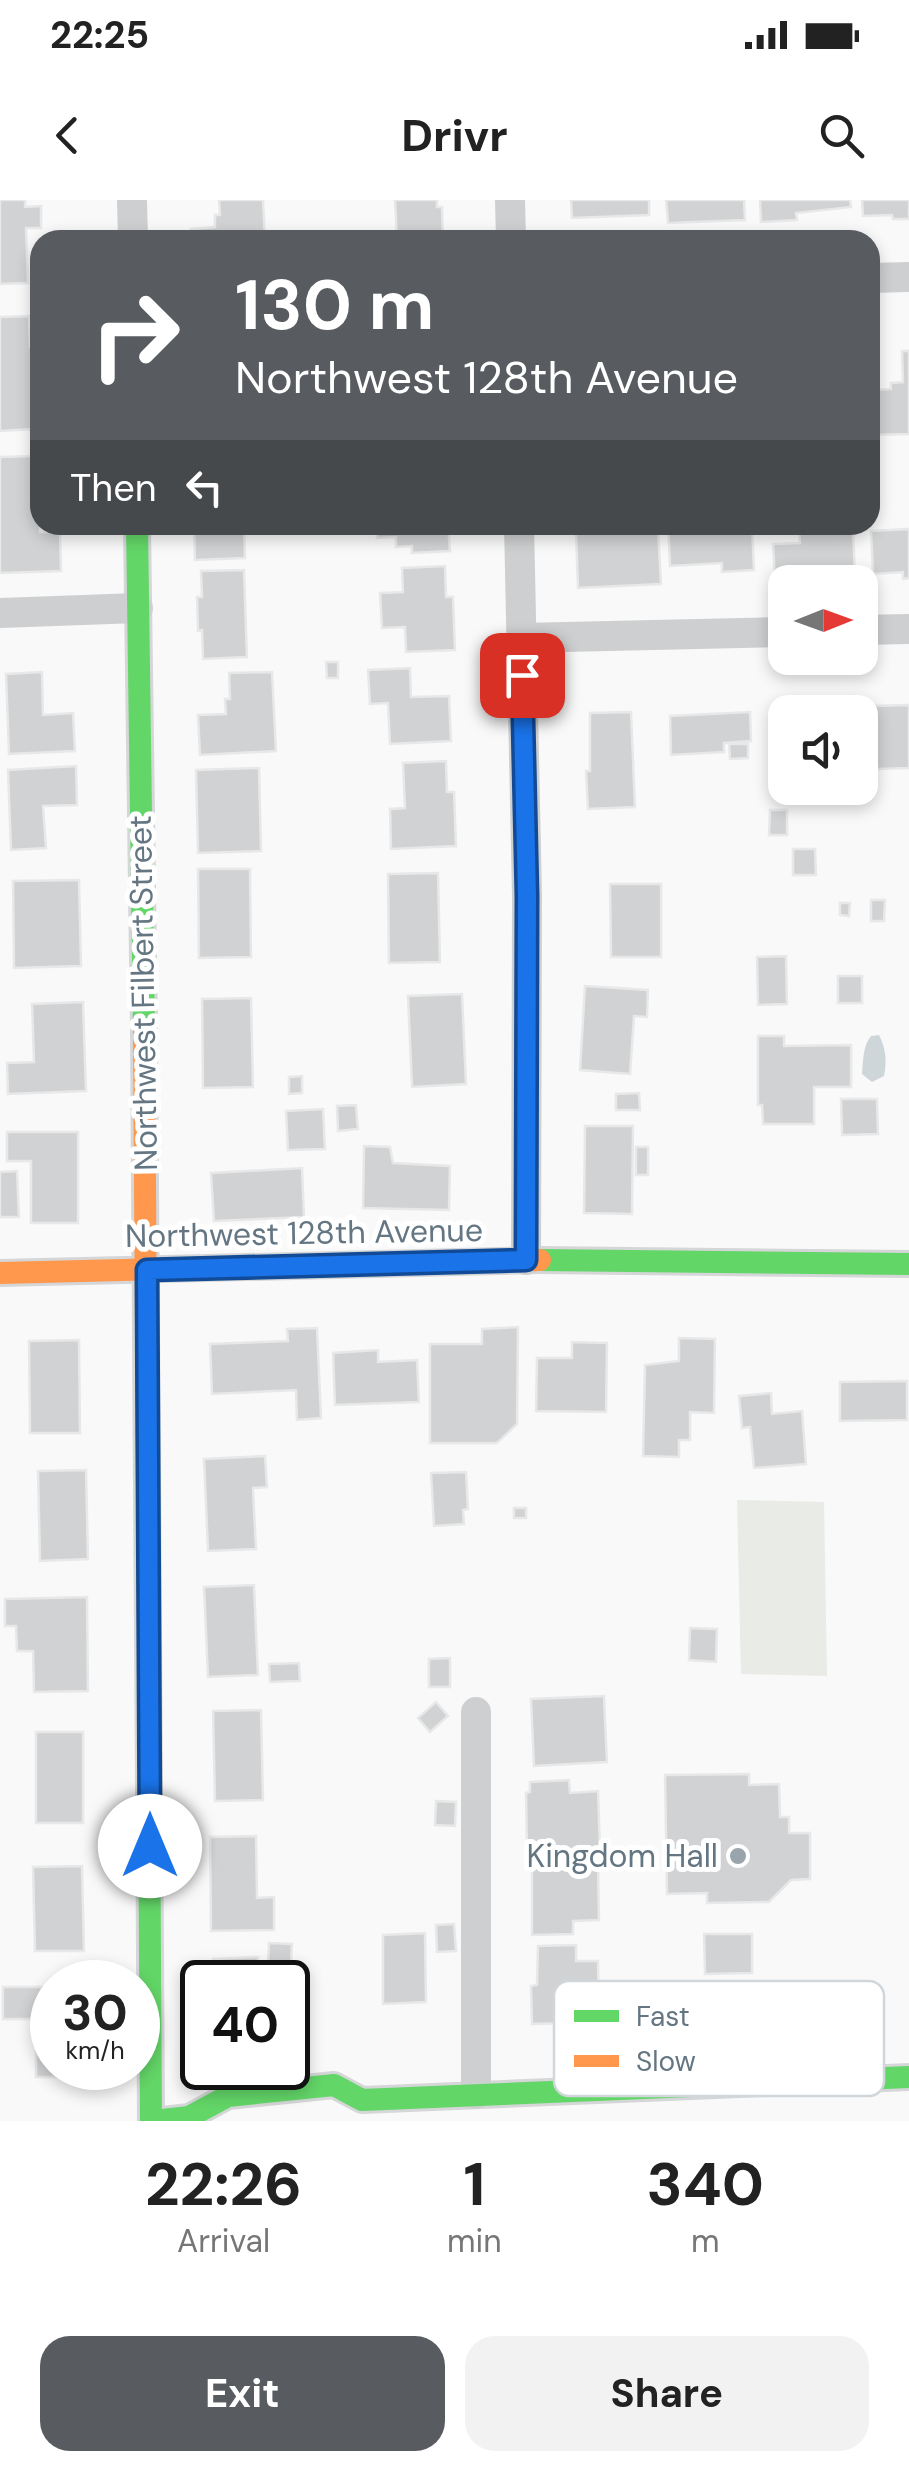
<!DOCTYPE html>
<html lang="en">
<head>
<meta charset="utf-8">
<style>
  body { margin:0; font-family:"DM Sans",sans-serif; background:#f2f2f2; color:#222; height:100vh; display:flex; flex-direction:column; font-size:38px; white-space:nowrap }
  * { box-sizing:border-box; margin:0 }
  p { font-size:32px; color:#767676 }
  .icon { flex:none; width:55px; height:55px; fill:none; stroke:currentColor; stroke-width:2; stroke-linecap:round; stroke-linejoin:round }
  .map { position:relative; height:1921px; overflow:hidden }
  .details { display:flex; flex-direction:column; background:#fff; flex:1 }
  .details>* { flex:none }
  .guide { position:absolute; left:30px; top:30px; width:850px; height:305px; border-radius:30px; box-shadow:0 5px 15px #0003; background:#585c60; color:#fff; overflow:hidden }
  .needle { width:65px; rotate:89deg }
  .buttons { position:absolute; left:768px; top:365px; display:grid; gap:20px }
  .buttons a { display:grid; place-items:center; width:110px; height:110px; border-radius:20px; background:#fff; box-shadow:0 5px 15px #0003; font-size:50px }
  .speed { position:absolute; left:30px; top:1760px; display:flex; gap:20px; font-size:50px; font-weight:700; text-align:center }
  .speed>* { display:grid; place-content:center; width:130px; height:130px; border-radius:50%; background:#fff; box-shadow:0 5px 15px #0003; line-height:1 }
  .speed small { font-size:25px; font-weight:400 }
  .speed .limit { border:5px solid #111; border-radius:15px; background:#fff; color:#111 }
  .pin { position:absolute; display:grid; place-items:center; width:85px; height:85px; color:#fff; margin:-42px; border-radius:20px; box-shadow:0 5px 15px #0006 }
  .me { position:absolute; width:110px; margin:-55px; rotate:0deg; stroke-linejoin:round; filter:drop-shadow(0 0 8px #0008) }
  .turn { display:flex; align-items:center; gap:35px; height:210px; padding:0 40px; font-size:45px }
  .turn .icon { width:130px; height:130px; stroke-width:2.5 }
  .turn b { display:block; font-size:70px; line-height:85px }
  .then { display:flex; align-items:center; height:95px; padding:0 40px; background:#0003; gap:20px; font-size:38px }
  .eta { display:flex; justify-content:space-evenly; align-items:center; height:170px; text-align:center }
  .eta b { font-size:60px; font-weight:700; line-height:70px }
  .button { display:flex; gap:20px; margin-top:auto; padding:20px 40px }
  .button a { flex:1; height:115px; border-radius:30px; background:#585c60; color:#fff; font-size:40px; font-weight:700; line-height:115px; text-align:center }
  .button a+a { background:#f2f2f2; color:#222 }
  .status { display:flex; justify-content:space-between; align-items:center; height:70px; padding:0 50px; background:#fff; direction:ltr }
  .status svg { height:28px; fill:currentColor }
  header { display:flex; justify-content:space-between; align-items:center; height:130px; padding:0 40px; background:#fff; font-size:45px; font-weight:700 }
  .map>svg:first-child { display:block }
  .green { fill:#e8ebe6 }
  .water { fill:#ced6d9 }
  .building { fill:#d0d2d3; stroke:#e8e8e8; stroke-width:2.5 }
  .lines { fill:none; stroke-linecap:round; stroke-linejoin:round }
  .fast-casing { stroke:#d5d6d7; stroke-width:28 }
  .slow-casing { stroke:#d5d6d7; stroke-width:28 }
  .street { stroke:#cecfd0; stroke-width:30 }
  .fast { stroke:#63d668; stroke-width:22 }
  .slow { stroke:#ff974d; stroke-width:22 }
  .route-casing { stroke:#114b97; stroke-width:25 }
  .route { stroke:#1a73e8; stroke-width:18 }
  .poi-dot { fill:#99a4ac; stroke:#fff; stroke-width:4 }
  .labels { text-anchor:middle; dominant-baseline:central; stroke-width:10; stroke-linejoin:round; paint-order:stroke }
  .street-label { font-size:32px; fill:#657683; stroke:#fff }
  .poi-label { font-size:32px; fill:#657683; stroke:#fff; text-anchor:end }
  .key { fill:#fff; stroke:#d1d6da; stroke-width:2.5 }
  .key-label { font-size:28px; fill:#657683 }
</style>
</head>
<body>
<div class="status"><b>22:25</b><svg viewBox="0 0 49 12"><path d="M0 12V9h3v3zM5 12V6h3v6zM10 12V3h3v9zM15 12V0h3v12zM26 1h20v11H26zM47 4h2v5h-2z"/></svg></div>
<header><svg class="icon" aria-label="back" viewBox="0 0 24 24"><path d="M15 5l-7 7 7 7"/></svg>Drivr<svg class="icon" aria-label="search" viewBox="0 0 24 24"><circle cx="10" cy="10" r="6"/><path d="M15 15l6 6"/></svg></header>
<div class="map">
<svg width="909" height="1921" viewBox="0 0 909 1921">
  <rect width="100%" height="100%" fill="#f9f9f9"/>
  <path class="green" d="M737 1300 824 1302 827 1476 741 1474Z"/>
  <path class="water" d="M879 835C886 848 887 862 884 876L872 882 862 874C863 862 863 845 871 836Z"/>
  <path class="building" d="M0 0H25V7L41 6V28H26L28 83 0 84Z
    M219 0H263L265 40H191V29L215 27V15H220Z
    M395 0H437V7H442L443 40H397Z
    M571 0H649V15L572 18Z
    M666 0H744L745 20 668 23Z
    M760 0H850L851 7 796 13 797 20 761 22Z
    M862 0H909V19H893L892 15 863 16Z
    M29 116 30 147 36 146 38 198 32 199 33 229 0 231V117Z
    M902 151H909V234L870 235V190L891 189V183L903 182Z
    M38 256 40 332H60L61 371 0 373V257Z
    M194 325H244L245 358 195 360Z
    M377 325H448L450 351 412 353V346L396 347V337L377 338Z
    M668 325H752L754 370 722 372V363L670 366Z
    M658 329 661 384 578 388 576 332Z
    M853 329 855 377 775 381 773 344 800 343 799 331Z
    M909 329V378L903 379V372L873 374 871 331Z
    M445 366 446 397H453L455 450 406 452 405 427 382 428 380 393 403 392 402 368Z
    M244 370 247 457 203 459 202 430 198 431 197 397H202L201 371Z
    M326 462H338V478H327Z
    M410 468 411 497 449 496 451 541 390 544 388 503 370 504 368 470Z
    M42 472 43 515 73 513 75 551 9 554 6 474Z
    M272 472 276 551 200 555 198 515 226 514 225 499H230L229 473Z
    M909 505V568L877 569 875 506Z
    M849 510V512H786L785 511Z
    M631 512 635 607 588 609 586 571H590V513Z
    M750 512 751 541 724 543V552L671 555 670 516Z
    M729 544H748V558L730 559Z
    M446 561 447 592H454L456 646 391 649 390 609 405 608 403 563Z
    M76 566 77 605 43 606 46 648 11 650 8 570Z
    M259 568 261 651 198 653 196 570Z
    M770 610H787V635H769Z
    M793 649H815L816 675H793Z
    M198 669H250L251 757 199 758Z
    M438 673 440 762 389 763 388 674Z
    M79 680 81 766 14 768 13 681Z
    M610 684H661V757H611Z
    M871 700H885L884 721H871Z
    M840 703H850L849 716 840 715Z
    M786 756 787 804 758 805 757 757Z
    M838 776H862V803H838Z
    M585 786 648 790 647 817 634 816 630 874 580 870Z
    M462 794 466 884 412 887 408 796Z
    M251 798 253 887 203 888 202 799Z
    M83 802 86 891 8 894 7 863 34 862 32 804Z
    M758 836H784V846L851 845V887H814V924H763L762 905H758Z
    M302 876V893L289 894V877Z
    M639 893 640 910H616V894Z
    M841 899H877L878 934 842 935Z
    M356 905 358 929 338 931 337 906Z
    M323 909 325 949 288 950 286 911Z
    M585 926H633L632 1014 584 1013Z
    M7 932H78V1023H31V961H7Z
    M364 946 390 947 393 963 450 966 449 1010 363 1008Z
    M636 947H648V975H636Z
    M302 968 304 1017 214 1021 211 973Z
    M17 971 19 1017H0V972Z
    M518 1127 517 1224 497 1243H430V1144H482V1129Z
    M317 1128 321 1218 297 1220 296 1190 212 1194 210 1144 288 1141 287 1129Z
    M679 1138 715 1139 714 1213 690 1212V1240H679V1257L643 1256 645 1165 679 1161Z
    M79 1140 80 1233H30L29 1141Z
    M572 1142 607 1143 606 1212 536 1211 537 1158H572Z
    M378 1150V1162L417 1160 419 1202 335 1205 333 1153Z
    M907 1181V1220L840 1221V1182Z
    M771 1193 772 1214 802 1211 806 1264 754 1268 750 1227 742 1228 739 1196Z
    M265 1256 267 1287 253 1288 256 1349 208 1351 204 1259Z
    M86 1270 88 1359 40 1361 38 1271Z
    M466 1272 468 1309 463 1310 464 1324 434 1326 431 1273Z
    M514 1308H526V1318H514Z
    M254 1385 258 1475 208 1477 204 1387Z
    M87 1397 88 1491 34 1492 33 1451H17L16 1426H5V1399Z
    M690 1428 717 1429 716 1462 689 1460Z
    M450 1458V1487H429V1459Z
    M299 1463 300 1481 270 1482 269 1464Z
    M604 1496 607 1562 534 1566 531 1499Z
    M436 1502 448 1516 430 1532 418 1518Z
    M261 1510 263 1600 215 1601 213 1511Z
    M36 1532H83V1623H36Z
    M749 1574V1585L779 1584 780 1617H789V1633H810V1679L791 1680 769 1702 707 1703V1693L667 1694 665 1575Z
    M569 1580 570 1593 598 1591 600 1649 527 1652 526 1593 530 1592V1582Z
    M436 1601 456 1602 455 1626 435 1625Z
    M256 1636 257 1698 274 1697V1730L211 1731 210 1637Z
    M598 1662 599 1720 573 1721V1734L532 1735V1665Z
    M82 1666 84 1751H35L33 1667Z
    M454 1724 456 1751 437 1752 436 1725Z
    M425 1733 426 1802 383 1804V1735Z
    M704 1734H752V1773L705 1774Z
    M269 1743 292 1744 291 1763 268 1762Z
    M576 1745V1761H598L599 1822 532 1824 531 1786 537 1785 538 1746Z
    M258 1757 259 1782H214L213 1759Z
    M3 1787H52V1868H85V1877H36V1819H3Z"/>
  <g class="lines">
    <defs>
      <path id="fast" d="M137 325 144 832
        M540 1060 909 1064
        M149 1587 151 1921
        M154 1921 189 1917 228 1896 334 1885 362 1900 909 1877"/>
      <path id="slow" d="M144 832 149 1587
        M0 1073 540 1060"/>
    </defs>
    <use href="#fast" class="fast-casing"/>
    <use href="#slow" class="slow-casing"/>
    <path class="street" d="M132 0 133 40
      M510 0 511 40
      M870 78 909 77
      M519 325 527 696 526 1060
      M0 413 138 408
      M860 430 909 429
      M521 438 785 432
      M476 1512V1894"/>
    <use href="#fast" class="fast"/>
    <use href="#slow" class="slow"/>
  </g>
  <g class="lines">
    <defs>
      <path id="route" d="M150 1646 147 1070 526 1060 527 696 522 475"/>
    </defs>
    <use href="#route" class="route-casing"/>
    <use href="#route" class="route"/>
  </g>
  <circle class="poi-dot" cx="738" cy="1656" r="10"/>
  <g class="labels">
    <g class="street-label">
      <text transform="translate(143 793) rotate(-91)">Northwest Filbert Street</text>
      <text transform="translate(304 1033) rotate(-1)">Northwest 128th Avenue</text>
    </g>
    <g class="poi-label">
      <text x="718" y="1656">Kingdom Hall</text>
    </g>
  </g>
  <rect x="554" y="1781" width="330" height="115" rx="15" class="key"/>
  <rect x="574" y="1810" width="45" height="12" fill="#63d668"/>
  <rect x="574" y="1855" width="45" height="12" fill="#ff974d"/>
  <g class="key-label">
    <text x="636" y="1826">Fast</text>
    <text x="636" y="1871">Slow</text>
  </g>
</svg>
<div class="buttons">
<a><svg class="needle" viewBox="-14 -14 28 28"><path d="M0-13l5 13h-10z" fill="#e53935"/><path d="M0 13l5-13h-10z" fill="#767676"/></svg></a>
<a><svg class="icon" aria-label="sound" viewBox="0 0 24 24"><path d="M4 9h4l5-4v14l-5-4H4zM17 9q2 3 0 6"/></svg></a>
</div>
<div class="speed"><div>30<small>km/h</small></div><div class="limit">40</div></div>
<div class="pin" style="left:522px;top:475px;background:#d93025"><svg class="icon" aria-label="arrive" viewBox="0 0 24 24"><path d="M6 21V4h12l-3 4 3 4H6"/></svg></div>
<svg class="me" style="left:150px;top:1646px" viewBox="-20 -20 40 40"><circle r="19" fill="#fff"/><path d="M0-13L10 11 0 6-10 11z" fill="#1a73e8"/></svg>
<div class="guide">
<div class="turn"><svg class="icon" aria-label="right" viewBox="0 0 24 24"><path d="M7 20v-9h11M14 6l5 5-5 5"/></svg><div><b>130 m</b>Northwest 128th Avenue</div></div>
<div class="then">Then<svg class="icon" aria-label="left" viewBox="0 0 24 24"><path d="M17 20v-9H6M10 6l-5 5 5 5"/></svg></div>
</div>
</div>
<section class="details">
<div class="eta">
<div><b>22:26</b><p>Arrival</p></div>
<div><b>1</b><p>min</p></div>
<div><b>340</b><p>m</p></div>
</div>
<div class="button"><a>Exit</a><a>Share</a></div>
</section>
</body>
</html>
